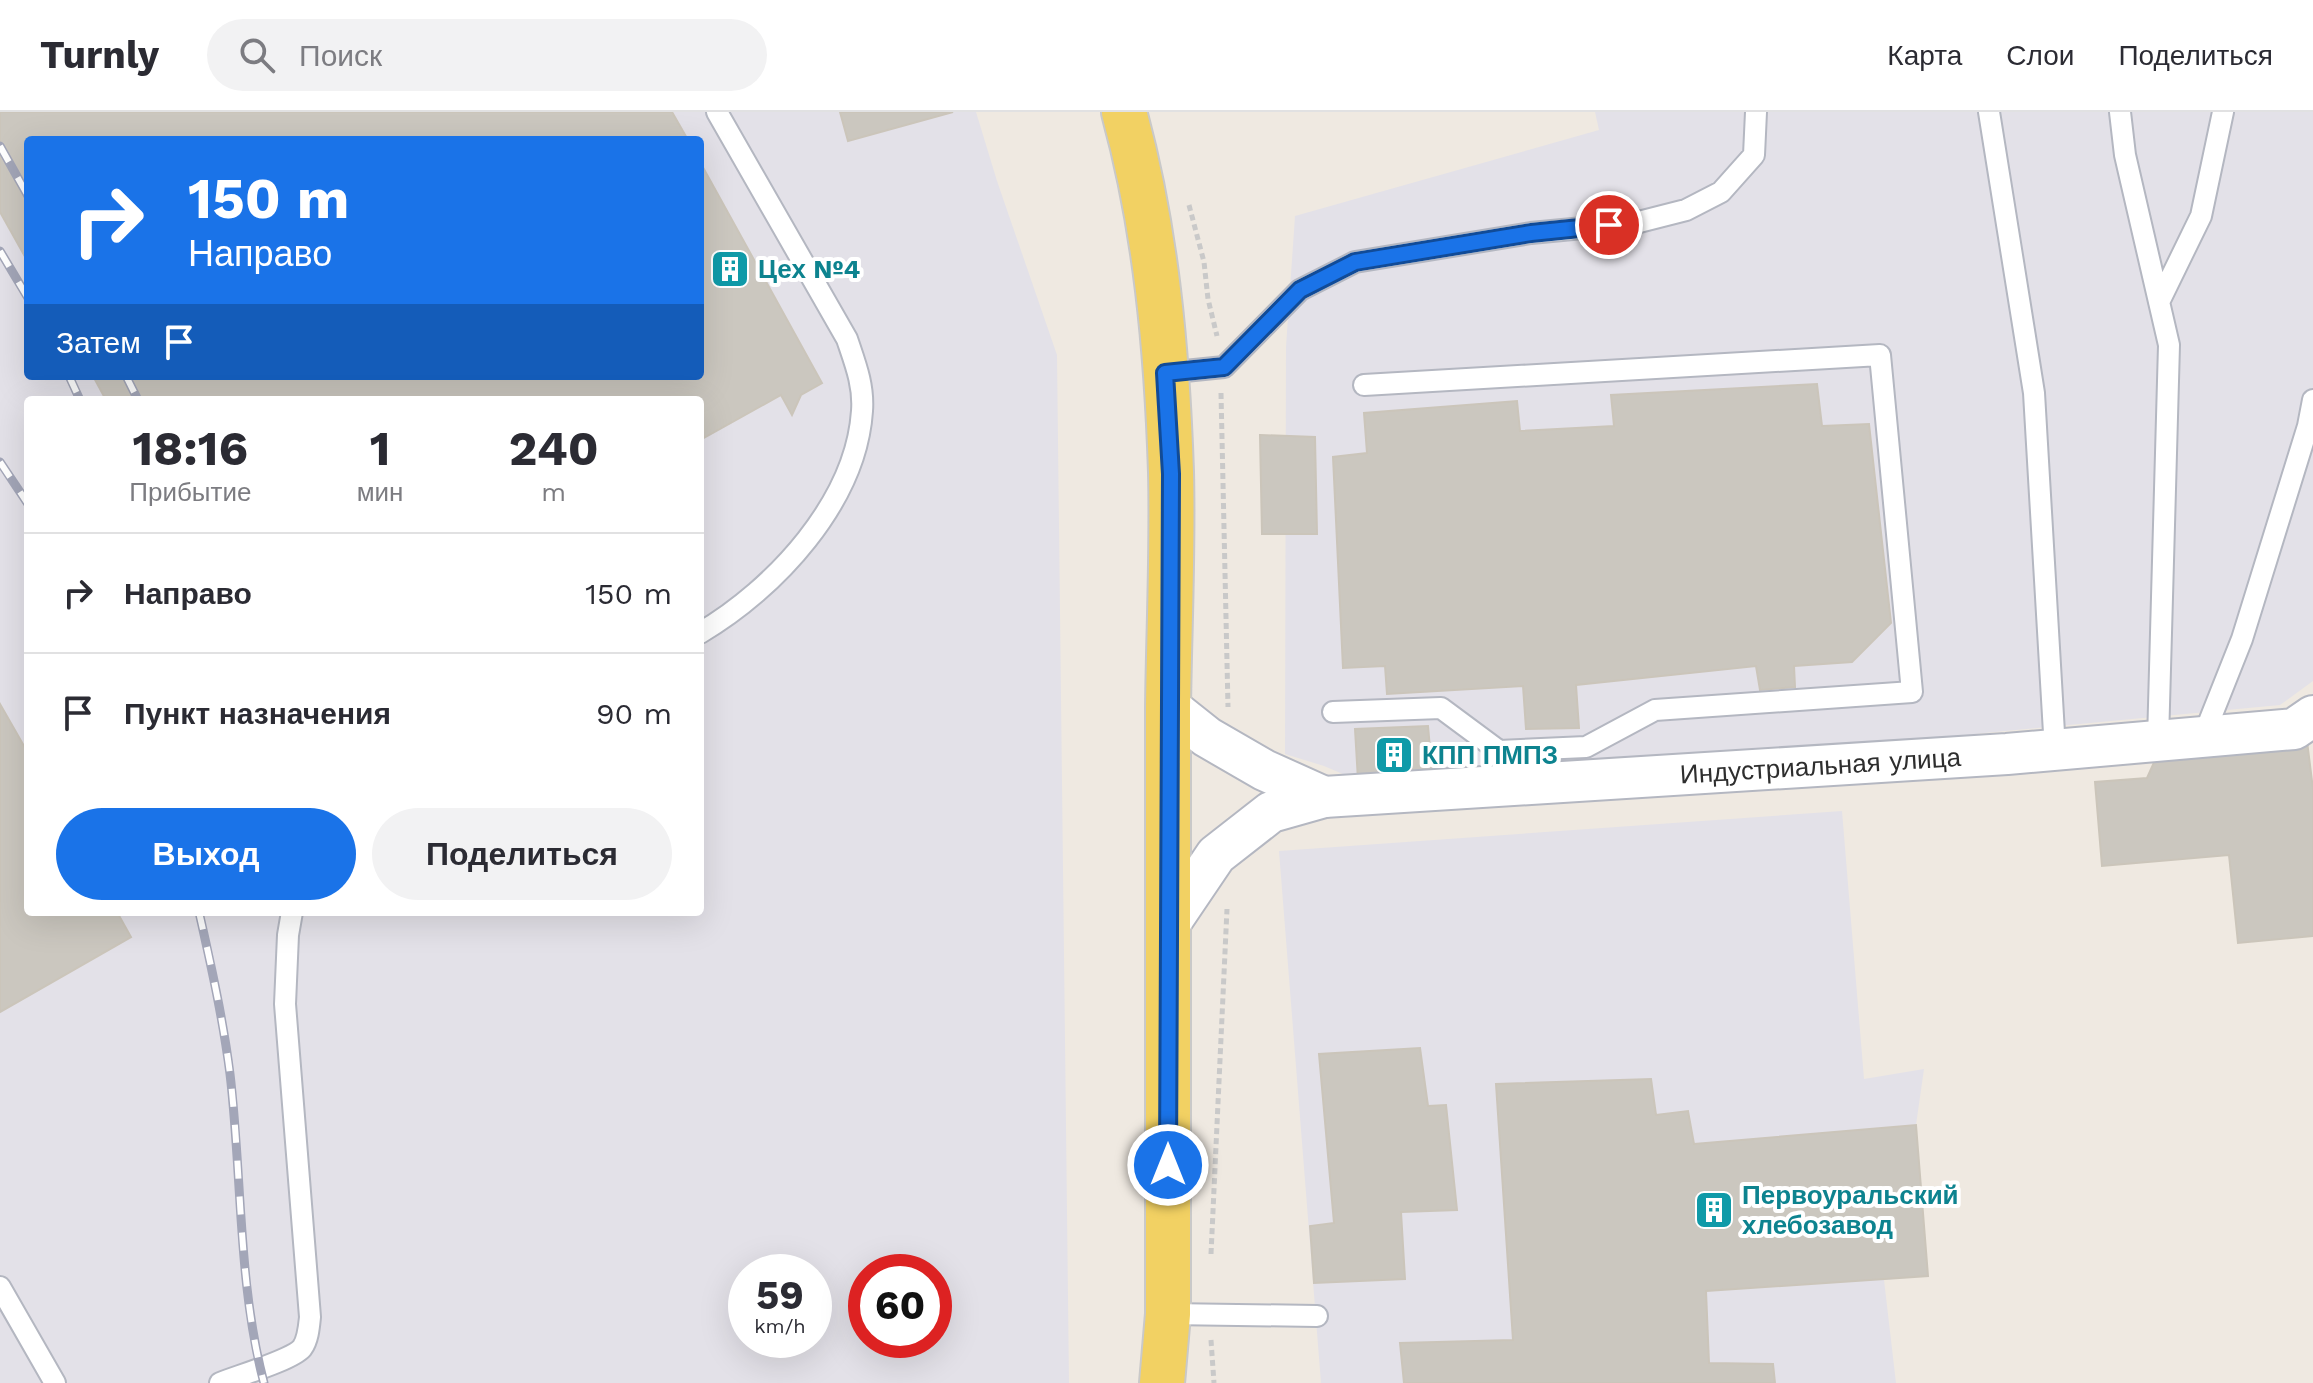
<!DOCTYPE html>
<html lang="ru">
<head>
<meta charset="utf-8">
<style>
  body { margin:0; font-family:"Work Sans",sans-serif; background:#f2f2f3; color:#2b2b33; height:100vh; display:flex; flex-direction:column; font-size:30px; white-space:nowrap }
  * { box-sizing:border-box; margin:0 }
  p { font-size:26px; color:#7c7c81 }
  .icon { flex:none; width:44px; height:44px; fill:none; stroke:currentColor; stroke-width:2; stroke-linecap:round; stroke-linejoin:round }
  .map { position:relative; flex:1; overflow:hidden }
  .details { position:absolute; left:24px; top:284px; width:680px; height:520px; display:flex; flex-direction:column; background:#fff; border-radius:8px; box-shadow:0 8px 32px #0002 }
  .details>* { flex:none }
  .banner { position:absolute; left:24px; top:24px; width:680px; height:244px; border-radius:8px; box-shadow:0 8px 32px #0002; background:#1a73e8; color:#fff; overflow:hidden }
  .speed { position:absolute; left:728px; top:1142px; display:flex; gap:16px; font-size:40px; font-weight:700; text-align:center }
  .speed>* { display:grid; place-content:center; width:104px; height:104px; border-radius:50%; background:#fff; box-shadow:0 8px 32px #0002; line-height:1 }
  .speed small { font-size:20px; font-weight:400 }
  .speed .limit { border:12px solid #d22; background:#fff; color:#111 }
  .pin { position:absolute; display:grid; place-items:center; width:68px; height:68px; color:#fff; margin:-34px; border:4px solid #fff; border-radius:50%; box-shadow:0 2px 8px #0007 }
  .me { position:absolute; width:88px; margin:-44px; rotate:0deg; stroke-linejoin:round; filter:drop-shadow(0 0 6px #0008) }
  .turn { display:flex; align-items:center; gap:28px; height:168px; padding:0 32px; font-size:36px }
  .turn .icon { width:104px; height:104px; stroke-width:2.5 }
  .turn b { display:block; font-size:56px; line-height:68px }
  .then { display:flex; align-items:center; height:76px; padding:0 32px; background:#0003; gap:16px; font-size:30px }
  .eta { display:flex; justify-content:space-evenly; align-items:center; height:136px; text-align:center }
  .eta b { font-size:48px; font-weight:700; line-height:56px }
  .action { display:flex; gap:16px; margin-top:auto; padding:16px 32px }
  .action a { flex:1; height:92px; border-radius:48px; background:#1a73e8; color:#fff; font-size:32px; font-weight:700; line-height:92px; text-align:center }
  .action a+a { background:#f2f2f3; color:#2b2b33 }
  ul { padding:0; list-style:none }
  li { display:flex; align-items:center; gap:24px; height:120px; padding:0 32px; border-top:2px solid #e1e1e2 }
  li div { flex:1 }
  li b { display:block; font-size:30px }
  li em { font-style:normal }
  header { display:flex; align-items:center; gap:48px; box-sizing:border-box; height:112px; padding:0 40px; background:#fff; border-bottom:2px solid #e1e1e2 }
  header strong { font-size:38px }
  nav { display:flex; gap:44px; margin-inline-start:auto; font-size:28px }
  .search { width:560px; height:72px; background:#f2f2f3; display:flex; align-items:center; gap:20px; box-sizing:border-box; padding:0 28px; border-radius:44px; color:#7c7c81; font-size:30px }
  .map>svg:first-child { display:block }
  .industrial { fill:#e3e1e8; fill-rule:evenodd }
  .building { fill:#cbc7bf; stroke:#cbc5ba; stroke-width:2 }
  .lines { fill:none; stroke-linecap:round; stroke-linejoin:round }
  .service-casing { stroke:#b4b7c1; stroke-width:24 }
  .minor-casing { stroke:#b4b7c1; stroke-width:44 }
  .primary-casing { stroke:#c9c9c9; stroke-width:48 }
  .path { stroke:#c9c9c9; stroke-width:5; stroke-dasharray:6 4; stroke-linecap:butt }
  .service { stroke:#fff; stroke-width:20 }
  .minor { stroke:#fff; stroke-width:40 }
  .primary { stroke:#f2d163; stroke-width:44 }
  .rail-casing { stroke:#a3a6b8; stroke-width:9 }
  .rail { stroke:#fff; stroke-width:6; stroke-dasharray:18; stroke-linecap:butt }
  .route-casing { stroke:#114b97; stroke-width:20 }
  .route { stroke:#1a73e8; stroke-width:14 }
  .labels { text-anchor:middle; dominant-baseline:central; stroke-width:8; stroke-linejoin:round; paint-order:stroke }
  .culture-label { font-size:26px; font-weight:bold; fill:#0d838f; stroke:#fff; text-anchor:start }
  .street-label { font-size:26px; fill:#2e2e2e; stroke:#fff }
</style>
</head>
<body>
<header>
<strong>Turnly</strong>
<div class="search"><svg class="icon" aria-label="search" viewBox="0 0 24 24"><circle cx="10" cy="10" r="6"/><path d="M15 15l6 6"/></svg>Поиск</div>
<nav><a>Карта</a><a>Слои</a><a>Поделиться</a></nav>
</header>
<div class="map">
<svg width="2313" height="1271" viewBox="0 0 2313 1271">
  <rect width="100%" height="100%" fill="#efe9e1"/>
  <path class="industrial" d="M0 0H976L997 69 1057 243 1069 1271H0ZM28 28H700V264H28ZM28 288H700V800H28ZM746 1160H814V1228H746ZM866 1160H934V1228H866Z
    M1595 0H2313V569L2280 593 1984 621 1830 643 1371 674 1324 654 1285 642 1286 235 1295 104 1599 18Z
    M1842 699 1864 967 1924 957 1916 1013 1928 1164 1884 1168 1896 1271H1321L1279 739Z"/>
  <path class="building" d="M0 0H672L688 28H28V150L0 100Z
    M840 0H953L848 29Z
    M700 50 822 271 801 283 792 303 781 283 700 328V288H106L93 264H700Z
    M1817 272 1822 314 1869 312 1891 511 1852 550 1794 554 1795 575 1760 578 1756 554 1576 573 1579 616 1526 617 1523 574 1387 582 1385 554 1343 556 1333 345 1367 341 1364 301 1517 289 1520 319 1614 314 1611 283Z
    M1260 323 1315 325 1317 422H1262Z
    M0 592 28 641V800H117L131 825 0 900Z
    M1428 614 1433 670 1358 668 1355 617Z
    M2307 629 2313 677V824L2238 831 2229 743 2102 754 2095 670 2147 666 2156 646Z
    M1420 936 1428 994 1446 993 1457 1098 1401 1100 1405 1167 1314 1171 1310 1114 1334 1111 1319 942Z
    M1651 967 1656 1003 1688 999 1694 1032 1916 1013 1928 1164 1706 1179 1709 1251 1773 1252 1775 1271H1404L1400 1231 1513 1228 1496 972Z"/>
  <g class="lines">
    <defs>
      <path id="service" d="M1989 0 2034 281 2055 638
        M2120 0 2125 43 2169 233 2158 629
        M2159 190 2201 104 2223 0
        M1165 261 1224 255 1300 178 1355 150 1531 121 1635 111 1686 98 1721 80 1754 43 1756 0
        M700 521C775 477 856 390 862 299 864 273 855 251 847 227L717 0
        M1333 600 1441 596 1499 639 1586 635 1655 598 1912 580 1880 243 1364 273
        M2203 625 2242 527 2308 314 2313 288
        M0 1175 55 1271
        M1168 1202 1317 1204
        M220 1271C237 1264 292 1248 302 1236 308 1228 309 1215 310 1205L285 892 288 823 292 800"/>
      <g id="minor">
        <path d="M1168 594 1207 625 1264 658 1324 685"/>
        <path id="s1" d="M1168 814 1216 743 1271 700 1324 685 2007 642 2294 617 2313 604"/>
      </g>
      <path id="primary" d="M1124 0C1156 117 1167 238 1171 360 1173 438 1169 517 1168 596 1168 798 1168 1000 1168 1202L1162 1271"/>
    </defs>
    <use href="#service" class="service-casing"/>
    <use href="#minor" class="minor-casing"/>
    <use href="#primary" class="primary-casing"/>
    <path class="path" d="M1189 93 1204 150 1208 187 1217 224
      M1221 281 1228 595
      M1211 1142 1227 797
      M1211 1228 1214 1271"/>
    <use href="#service" class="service"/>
    <use href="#minor" class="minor"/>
    <use href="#primary" class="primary"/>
    <defs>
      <path id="rail" d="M0 34 28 84
        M0 139 28 186
        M69 264 80 288
        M126 264 138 288
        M0 350 28 392
        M199 800C211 853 223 907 230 962 242 1063 238 1173 264 1271"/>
    </defs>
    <use href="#rail" class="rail-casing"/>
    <use href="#rail" class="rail"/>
  </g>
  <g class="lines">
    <defs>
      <path id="route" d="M1168 1053 1171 362 1165 261 1224 255 1300 178 1355 150 1531 121 1609 113"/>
    </defs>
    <use href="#route" class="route-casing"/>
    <use href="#route" class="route"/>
  </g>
  <defs>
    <symbol id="building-square" viewBox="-11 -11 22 22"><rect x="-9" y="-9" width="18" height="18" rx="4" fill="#0f9aa8" stroke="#fff"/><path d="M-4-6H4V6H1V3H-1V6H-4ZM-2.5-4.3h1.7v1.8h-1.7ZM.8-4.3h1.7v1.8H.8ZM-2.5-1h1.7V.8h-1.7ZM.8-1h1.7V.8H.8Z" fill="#fff"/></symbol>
  </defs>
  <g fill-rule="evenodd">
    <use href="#building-square" x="708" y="135" width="44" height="44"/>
    <use href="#building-square" x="1372" y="621" width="44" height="44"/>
    <use href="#building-square" x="1692" y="1076" width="44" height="44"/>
  </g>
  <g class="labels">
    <g class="culture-label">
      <text x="758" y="157">Цех №4</text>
      <text x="1422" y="643">КПП ПМПЗ</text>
      <text x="1742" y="1083">Первоуральский<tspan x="1742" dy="30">хлебозавод</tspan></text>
    </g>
    <g class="street-label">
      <text stroke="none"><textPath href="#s1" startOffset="708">Индустриальная улица</textPath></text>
    </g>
  </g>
</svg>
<div class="speed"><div>59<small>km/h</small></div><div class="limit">60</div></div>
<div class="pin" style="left:1609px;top:113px;background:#d93025"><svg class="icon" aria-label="arrive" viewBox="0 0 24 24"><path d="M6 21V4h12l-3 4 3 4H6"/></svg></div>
<svg class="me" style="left:1168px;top:1053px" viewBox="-20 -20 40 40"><circle r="17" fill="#1a73e8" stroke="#fff" stroke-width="3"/><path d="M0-11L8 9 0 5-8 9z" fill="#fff"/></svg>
<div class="banner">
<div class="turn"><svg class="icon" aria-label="right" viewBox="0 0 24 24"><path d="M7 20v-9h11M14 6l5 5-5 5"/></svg><div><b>150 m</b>Направо</div></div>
<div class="then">Затем<svg class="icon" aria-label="arrive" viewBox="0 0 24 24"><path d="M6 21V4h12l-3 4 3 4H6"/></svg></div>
</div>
<section class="details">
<div class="eta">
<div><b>18:16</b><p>Прибытие</p></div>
<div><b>1</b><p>мин</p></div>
<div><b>240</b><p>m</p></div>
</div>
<ul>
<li><svg class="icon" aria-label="right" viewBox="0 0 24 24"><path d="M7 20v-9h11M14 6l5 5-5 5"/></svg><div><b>Направо</b></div><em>150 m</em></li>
<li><svg class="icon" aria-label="arrive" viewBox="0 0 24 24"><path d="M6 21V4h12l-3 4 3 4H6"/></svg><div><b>Пункт назначения</b></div><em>90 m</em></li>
</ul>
<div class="action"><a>Выход</a><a>Поделиться</a></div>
</section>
</div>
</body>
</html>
